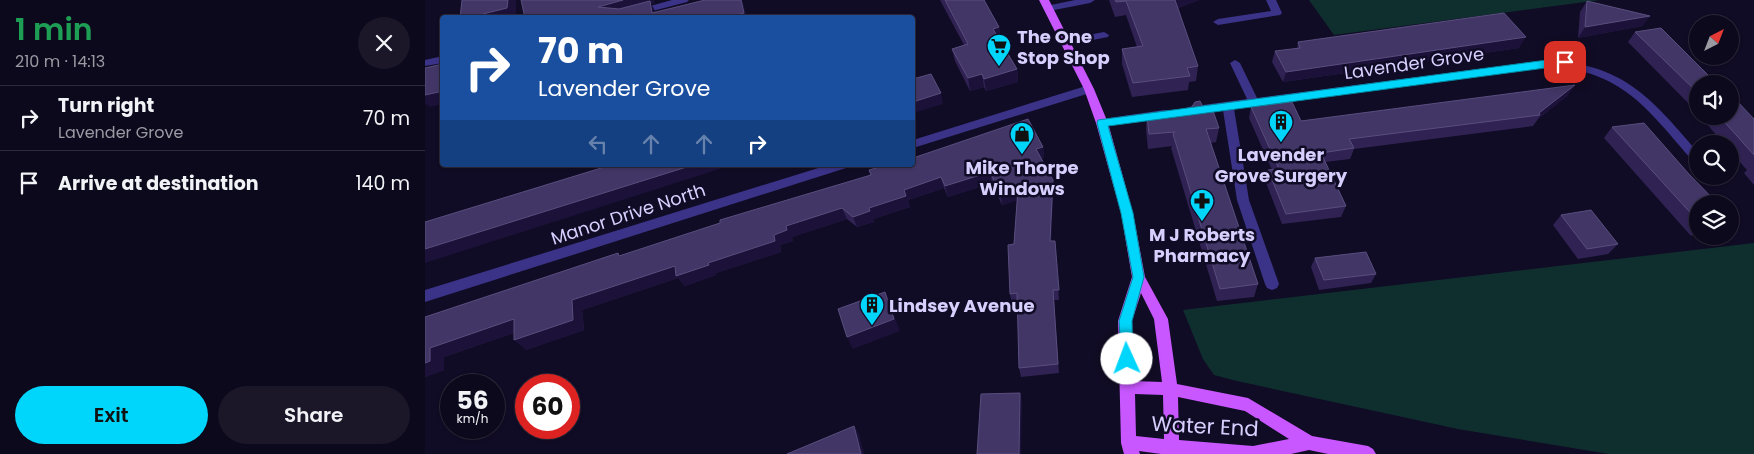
<!DOCTYPE html>
<html lang="en">
<head>
<meta charset="utf-8">
<style>
  body { margin:0; font-family:Poppins,sans-serif; background:#1b1729; color:#f1f3f6; height:100vh; display:flex; flex-direction:column; font-size:19px; white-space:nowrap }
  * { box-sizing:border-box; margin:0 }
  p { font-size:16px; color:#9a9aa3 }
  .icon { flex:none; width:28px; height:28px; fill:none; stroke:currentColor; stroke-width:2; stroke-linecap:round; stroke-linejoin:round }
  .map { position:relative; flex:1; overflow:hidden }
  .panel { display:flex; flex-direction:column; background:#0d091c; width:425px }
  .panel>* { flex:none }
  .guide { position:absolute; left:15px; top:15px; width:475px; height:152px; border-radius:5px; box-shadow:0 1px 4px #0004,0 0 0 1px #2d2a3b; background:#1a4fa0; color:#fff; overflow:hidden }
  .needle { width:32px; rotate:42deg }
  .fabs { position:absolute; left:1264px; top:15px; display:grid; gap:10px }
  .fabs a { display:grid; place-items:center; width:50px; height:50px; border-radius:50%; background:#0d091c; box-shadow:0 1px 4px #0004,0 0 0 1px #2d2a3b; font-size:25px }
  .speed { position:absolute; left:15px; top:374px; display:flex; gap:10px; font-size:25px; font-weight:700; text-align:center }
  .speed>* { display:grid; place-content:center; width:65px; height:65px; border-radius:50%; background:#0d091c; box-shadow:0 1px 4px #0004,0 0 0 1px #2d2a3b; line-height:1 }
  .speed small { font-size:12px; font-weight:400 }
  .speed .limit { border:8px solid #d22; background:#fff; color:#111 }
  .pin { position:absolute; display:grid; place-items:center; width:42px; height:42px; color:#fff; margin:-21px; border-radius:10px; box-shadow:0 2px 8px #0006 }
  .me { position:absolute; width:55px; margin:-28px; rotate:358deg; stroke-linejoin:round; filter:drop-shadow(0 0 4px #0008) }
  .turn { display:flex; align-items:center; gap:18px; height:105px; padding:0 15px; font-size:22px }
  .turn .icon { width:65px; height:65px; stroke-width:2.5 }
  .turn b { display:block; font-size:35px; line-height:42px }
  .lanes { display:flex; align-items:center; height:48px; padding:0 15px; background:#0003; justify-content:center; gap:25px; direction:ltr }
  .lanes .off { opacity:.35 }
  .round { display:grid; place-items:center; flex:none; width:52px; height:52px; border-radius:26px; background:#1b1729 }
  .headline { display:flex; align-items:center; justify-content:space-between; height:85px; padding:0 15px }
  h1 { font-size:30px; font-weight:600; line-height:38px; color:#1e9e55 }
  .cta { display:flex; gap:10px; margin-top:auto; padding:10px 15px }
  .cta a { flex:1; height:58px; border-radius:30px; background:#00d6fb; color:#111; font-size:20px; font-weight:600; line-height:58px; text-align:center }
  .cta a+a { background:#1b1729; color:#f1f3f6 }
  ul { padding:0; list-style:none }
  li { display:flex; align-items:center; gap:15px; height:65px; padding:0 15px; border-top:1px solid #2d2a3b }
  li div { flex:1 }
  li b { display:block; font-size:19px }
  li em { font-style:normal }
  main { display:flex; flex:1; min-height:0 }
  .map>svg:first-child { display:block }
  .green { fill:#0f2f2f }
  .lines { fill:none; stroke-linecap:round; stroke-linejoin:round }
  .minor { fill:#3a3388; fill-rule:evenodd }
  .major { fill:#c857ff; fill-rule:evenodd }
  .wall { fill:#302354 }
  .shaded-wall { fill:#1c1239 }
  .building { fill:#423666; stroke:#594e7e }
  .route { fill:#00d6fb; stroke:#008ba3 }
  .labels { text-anchor:middle; dominant-baseline:central; stroke-width:5; stroke-linejoin:round; paint-order:stroke }
  .poi-label { font-size:18px; font-weight:bold; fill:#d7d0ff; stroke:#110c25 }
  .street-label { font-size:18px; fill:#d7d0ff; stroke:#110c25 }
  .near-street-label { font-size:21px; fill:#d7d0ff; stroke:#110c25 }
</style>
</head>
<body>
<main>
<section class="panel">
<div class="headline"><div><h1>1 min</h1><p>210 m · 14:13</p></div><a class="round"><svg class="icon" aria-label="close" viewBox="0 0 24 24"><path d="M6 6l12 12M18 6L6 18"/></svg></a></div>
<ul>
<li><svg class="icon" aria-label="right" viewBox="0 0 24 24"><path d="M7 20v-9h11M14 6l5 5-5 5"/></svg><div><b>Turn right</b><p>Lavender Grove</p></div><em>70 m</em></li>
<li><svg class="icon" aria-label="arrive" viewBox="0 0 24 24"><path d="M6 21V4h12l-3 4 3 4H6"/></svg><div><b>Arrive at destination</b></div><em>140 m</em></li>
</ul>
<div class="cta"><a>Exit</a><a>Share</a></div>
</section>
<div class="map">
<svg width="1329" height="454" viewBox="0 0 1329 454">
  <rect width="100%" height="100%" fill="#110c25"/>
  <path class="green" d="M884 0H1175L909 35Z
    M1329 243V454H1184L1033 429 812 381 789 375 778 359 758 310Z"/>
  <g class="lines">
    <path class="minor" d="M247 0H264L262 2 201 18H182Z
      M650 0H670L665 3 624 11 619 8 621 6Z
      M841 0H851L857 13 855 15 793 25 788 22 793 19 846 11Z
      M679 32 684 35 683 37 642 45 637 42 642 39Z
      M18 56V63L0 66V60Z
      M810 60 815 63 832 98 1122 60C1199 65 1224 96 1272 151V161L1267 160C1221 107 1197 71 1122 66L809 109 824 200 854 284 852 288 847 290 842 288 840 284 812 200 798 110 763 115 757 111 763 107 822 99 805 63Z
      M664 85 669 89 668 92 488 148V140Z
      M739 110 743 111 745 114 743 117 677 127 671 123 677 119Z
      M403 165H423L421 168 0 302V290Z"/>
    <path class="major" d="M614 0H624L669 89 683 123 708 213 720 277 743 319 752 384 823 398 887 436 943 446 948 449 951 454H903L884 450 866 454H736L714 451 715 454H699L696 443 693 321 707 277 696 213 671 123 659 89ZM716 293 729 319 737 382 709 381 707 321ZM710 394 738 395 739 439 711 436ZM753 397 820 411 864 439 828 446 754 440Z"/>
  </g>
  <path class="wall" d="M515 0H560V3L574 27 576 40H575L592 69 593 82 561 91 559 87 545 91 530 61 527 49 539 45Z
    M684 0H774L753 8 773 66 771 81 764 82 763 90 707 97 697 64V49L712 47 701 15 690 17Z
    M1162 1 1225 16 1217 26 1153 38 1155 12Z
    M1210 32 1272 84V113L1265 105 1203 42Z
    M873 42 1094 48 858 82 847 62 850 51 872 49Z
    M1150 85 1142 96 1113 119 1108 126 929 149 925 159 900 162 921 206 916 217 857 224 840 180 843 170H847L824 118 826 107 876 121Z
    M779 109 794 128 791 142 786 143 833 284 829 297 792 301 746 148 747 146 723 149 721 129 722 115Z
    M1275 116H1305L1329 119V185L1319 173 1322 170 1305 151V144H1299Z
    M1187 127 1272 204V234L1266 236 1179 138Z
    M618 147 619 158H616L628 180V191L626 241H630L634 300H629L634 373 596 377 594 368 592 303 587 304 585 294 592 200 577 205 567 183 523 197 519 188 483 200 485 207 448 219 449 222 432 227 422 219 367 237 368 241 355 245 356 252 291 273V275L260 286 253 278 157 310 159 330 101 350 89 333 19 357V370L0 377V317L196 255Z
    M1136 215 1193 244 1183 254 1153 259 1128 225Z
    M890 258 951 274 946 283 894 290 886 267Z"/>
  <path class="shaded-wall" d="M83 0H91V18H42Z
    M198 0H229L230 3 226 4 231 12 232 18 173 7Z
    M316 0H317L318 3 322 18H300Z
    M748 0H774L747 10Z
    M1225 16 1217 26 1153 38 1160 27Z
    M574 27 576 40 569 42 568 29Z
    M1101 37 1094 48 858 82 861 72Z
    M592 69 593 82 561 91 559 79Z
    M557 74 559 87 545 91 543 78Z
    M1150 85 1142 96 1113 119 1115 115 1114 113Z
    M18 91V104L5 107 0 103V95Z
    M516 93 518 104 488 113V102Z
    M618 147 619 158 612 160 611 149Z
    M268 165H307L0 263V249Z
    M565 172 567 183 523 197 520 186Z
    M516 177 519 188 483 200 485 207 448 219 449 222 432 227 428 217 479 190Z
    M628 180V191L626 252 625 241Z
    M593 189 594 200 577 205 576 195Z
    M417 208 422 219 367 237 368 241 355 245 356 252 291 273V275L260 286 253 278 157 310 159 330 101 350 89 340 147 300 250 266 283 263 349 235 361 226Z
    M1272 230V234L1266 236Z
    M460 292 475 331 428 349 422 337Z
    M89 319 100 329 19 357V370L0 377V363L5 348Z
    M595 393 597 401 596 454H594Z
    M429 426 434 434 439 454H436Z"/>
  <path class="building" d="M37 0H83L82 8 42 18H35Z
    M96 0H198L173 7 194 9 225 1 227 13 280 0H316L319 13 300 18H100Z
    M520 0H559L574 27 568 29 592 69 559 79 557 74 543 78 527 49 543 44Z
    M690 0H750L773 66 762 68 765 76 708 83 697 49 718 46 701 1 691 2Z
    M1162 1 1225 16 1160 27Z
    M1079 13 1101 37 861 72 850 51 875 48 873 42Z
    M1236 28 1292 84H1272V92L1210 32Z
    M18 64V91L0 95V68Z
    M506 74 516 93 488 102V79Z
    M1150 85 1114 113 1115 115 924 139 929 148 896 153 921 206 861 214 843 170 854 169 826 107 867 102 876 121Z
    M1305 97 1309 101 1311 100 1329 119V155L1294 116H1305Z
    M775 101 779 109 787 108 794 128 781 129 833 284 795 289 748 134 750 132 724 134 722 115 764 111 770 102Z
    M603 119 618 147 611 149 628 180 625 241H630L634 290H628L633 364 594 368 592 293 585 294 583 245 589 244 593 189 576 195 565 172 520 186 516 177 479 190 481 196 444 208 445 211 428 217 417 208 361 226 362 230 349 235 350 241 283 263 284 265 251 276 250 266 147 300 148 320 89 340V319L5 348V361L0 363V317L193 253 194 256 295 223V220L446 175 444 170 461 165H488V158Z
    M1219 123 1263 173 1293 204H1272V220L1187 127Z
    M186 165H268L0 249V222Z
    M1166 210 1193 244 1162 249 1136 215Z
    M941 252 951 274 899 280 890 258Z
    M460 292 469 319 422 337 413 309Z
    M595 393 594 454H552L556 394Z
    M429 426 436 454H362Z"/>
  <path class="route" d="M1140 59 1143 60V65L683 126 708 213 719 277 707 321 708 359 707 363H697L694 321 708 277 696 213 672 123 673 120 1122 60Z"/>
  <defs>
    <symbol id="supermarket-pin" viewBox="-11 -11 22 30"><path d="M0 17L-7.5 6A9.5 9.5 0 1 1 7.5 6Z" fill="#00d6fb" stroke="#110c25"/><path d="M-6-5.5h2.5l.6 2H6L4.5 2H-2.5L-4.4-4H-6ZM-1.5 3.2a1.3 1.3 0 1 0 .1 0ZM3 3.2a1.3 1.3 0 1 0 .1 0Z" fill="#111"/></symbol>
    <symbol id="building-pin" viewBox="-11 -11 22 30"><path d="M0 17L-7.5 6A9.5 9.5 0 1 1 7.5 6Z" fill="#00d6fb" stroke="#110c25"/><path d="M-4-6H4V6H1V3H-1V6H-4ZM-2.5-4.3h1.7v1.8h-1.7ZM.8-4.3h1.7v1.8H.8ZM-2.5-1h1.7V.8h-1.7ZM.8-1h1.7V.8H.8Z" fill="#111"/></symbol>
    <symbol id="shop-pin" viewBox="-11 -11 22 30"><path d="M0 17L-7.5 6A9.5 9.5 0 1 1 7.5 6Z" fill="#00d6fb" stroke="#110c25"/><path d="M-5-2.5h2.3a2.7 3.5 0 0 1 5.4 0H5L5.5 6h-11ZM-1.5-2.5h3a1.5 2.3 0 0 0-3 0Z" fill="#111"/></symbol>
    <symbol id="pharmacy-pin" viewBox="-11 -11 22 30"><path d="M0 17L-7.5 6A9.5 9.5 0 1 1 7.5 6Z" fill="#00d6fb" stroke="#110c25"/><path d="M-2-6h4v4h4v4h-4v4h-4v-4h-4v-4h4Z" fill="#111"/></symbol>
  </defs>
  <g fill-rule="evenodd">
    <use href="#supermarket-pin" x="560" y="32" width="28" height="38"/>
    <use href="#building-pin" x="842" y="108" width="28" height="38"/>
    <use href="#shop-pin" x="583" y="120" width="28" height="38"/>
    <use href="#pharmacy-pin" x="763" y="187" width="28" height="38"/>
    <use href="#building-pin" x="433" y="291" width="28" height="38"/>
  </g>
  <g class="labels">
    <g class="poi-label">
      <text x="592" y="36" text-anchor="start">The One<tspan x="592" dy="21">Stop Shop</tspan></text>
      <text x="856" y="154">Lavender<tspan x="856" dy="21">Grove Surgery</tspan></text>
      <text x="597" y="167">Mike Thorpe<tspan x="597" dy="21">Windows</tspan></text>
      <text x="777" y="234">M J Roberts<tspan x="777" dy="21">Pharmacy</tspan></text>
      <text x="464" y="305" text-anchor="start">Lindsey Avenue</text>
    </g>
    <g class="street-label">
      <text transform="translate(989 63) rotate(-8)">Lavender Grove</text>
      <text transform="translate(203 214) rotate(-18)">Manor Drive North</text>
    </g>
    <g class="near-street-label">
      <text transform="translate(780 426) rotate(3)">Water End</text>
    </g>
  </g>
</svg>
<div class="fabs">
<a><svg class="needle" viewBox="-14 -14 28 28"><path d="M0-13l5 13h-10z" fill="#e53935"/><path d="M0 13l5-13h-10z" fill="#9a9aa3"/></svg></a>
<a><svg class="icon" aria-label="sound" viewBox="0 0 24 24"><path d="M4 9h4l5-4v14l-5-4H4zM17 9q2 3 0 6"/></svg></a>
<a><svg class="icon" aria-label="search" viewBox="0 0 24 24"><circle cx="10" cy="10" r="6"/><path d="M15 15l6 6"/></svg></a>
<a><svg class="icon" aria-label="layers" viewBox="0 0 24 24"><path d="M12 4l9 5-9 5-9-5zM3 14l9 5 9-5"/></svg></a>
</div>
<div class="speed"><div>56<small>km/h</small></div><div class="limit">60</div></div>
<div class="pin" style="left:1140px;top:62px;background:#d93025"><svg class="icon" aria-label="arrive" viewBox="0 0 24 24"><path d="M6 21V4h12l-3 4 3 4H6"/></svg></div>
<svg class="me" style="left:702px;top:359px" viewBox="-20 -20 40 40"><circle r="19" fill="#fff"/><path d="M0-13L10 11 0 6-10 11z" fill="#00d6fb"/></svg>
<div class="guide">
<div class="turn"><svg class="icon" aria-label="right" viewBox="0 0 24 24"><path d="M7 20v-9h11M14 6l5 5-5 5"/></svg><div><b>70 m</b>Lavender Grove</div></div>
<div class="lanes"><svg class="icon off" aria-label="left" viewBox="0 0 24 24"><path d="M17 20v-9H6M10 6l-5 5 5 5"/></svg><svg class="icon off" aria-label="ahead" viewBox="0 0 24 24"><path d="M12 20V5M6 11l6-6 6 6"/></svg><svg class="icon off" aria-label="ahead" viewBox="0 0 24 24"><path d="M12 20V5M6 11l6-6 6 6"/></svg><svg class="icon" aria-label="right" viewBox="0 0 24 24"><path d="M7 20v-9h11M14 6l5 5-5 5"/></svg></div>
</div>
</div>
</main>
</body>
</html>
